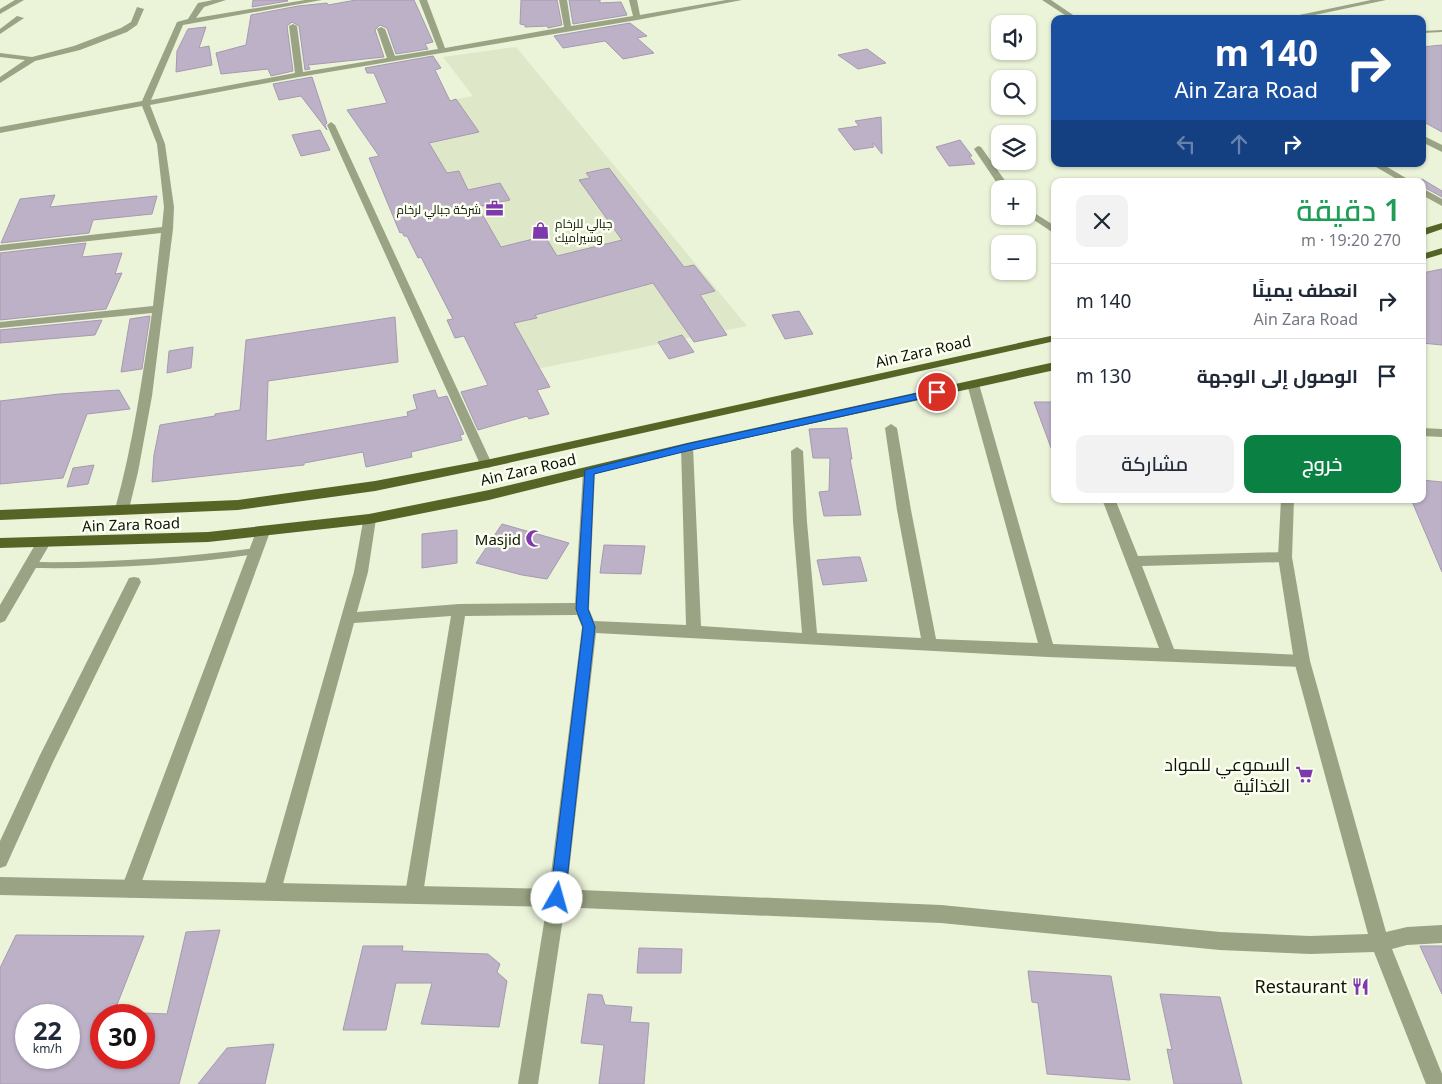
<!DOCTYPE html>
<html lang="ar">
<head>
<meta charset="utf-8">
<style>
  body { margin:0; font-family:"Noto Sans",Cairo,sans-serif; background:#f2f2f3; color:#1f2937; direction:rtl; height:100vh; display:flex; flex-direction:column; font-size:19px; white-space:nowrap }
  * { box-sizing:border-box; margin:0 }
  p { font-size:16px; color:#747a83 }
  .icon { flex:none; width:28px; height:28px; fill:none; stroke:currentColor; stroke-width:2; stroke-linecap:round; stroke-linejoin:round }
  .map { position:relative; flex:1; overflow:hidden; direction:ltr }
  .sheet { position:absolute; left:1051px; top:178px; width:375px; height:325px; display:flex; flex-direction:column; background:#fff; border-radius:10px; box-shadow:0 1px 4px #0004; direction:rtl }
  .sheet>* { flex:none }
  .hud { position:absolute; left:1051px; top:15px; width:375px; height:152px; border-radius:10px; box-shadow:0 1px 4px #0004; direction:rtl; background:#1a4fa0; color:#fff; overflow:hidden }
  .controls { position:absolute; left:991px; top:15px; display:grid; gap:10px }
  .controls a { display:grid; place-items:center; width:45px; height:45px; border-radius:10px; background:#fff; box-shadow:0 1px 4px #0004; font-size:25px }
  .speed { position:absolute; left:15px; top:1004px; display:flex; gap:10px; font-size:25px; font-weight:700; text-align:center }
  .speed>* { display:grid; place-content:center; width:65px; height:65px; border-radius:50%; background:#fff; box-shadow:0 1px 4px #0004; line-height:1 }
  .speed small { font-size:12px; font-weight:400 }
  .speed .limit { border:8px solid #d22; background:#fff; color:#111 }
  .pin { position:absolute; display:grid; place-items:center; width:42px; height:42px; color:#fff; margin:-21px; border:2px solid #fff; border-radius:50%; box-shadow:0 1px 5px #0007 }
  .me { position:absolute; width:55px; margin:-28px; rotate:7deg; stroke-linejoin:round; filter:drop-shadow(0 0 4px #0008) }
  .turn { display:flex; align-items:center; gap:18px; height:105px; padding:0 25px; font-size:22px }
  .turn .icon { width:65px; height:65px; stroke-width:2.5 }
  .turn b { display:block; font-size:35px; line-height:42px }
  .lanes { display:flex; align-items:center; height:48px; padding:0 25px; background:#0003; justify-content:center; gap:25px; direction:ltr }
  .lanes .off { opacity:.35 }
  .round { display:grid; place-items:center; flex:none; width:52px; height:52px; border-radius:10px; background:#f2f2f3 }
  .summary { display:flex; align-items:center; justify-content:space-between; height:85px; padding:0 25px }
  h1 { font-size:30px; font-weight:600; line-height:38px; color:#1e9e55 }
  .primary-button { display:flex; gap:10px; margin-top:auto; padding:10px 25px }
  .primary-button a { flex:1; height:58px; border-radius:10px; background:#0b8043; color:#fff; font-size:20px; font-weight:600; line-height:58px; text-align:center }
  .primary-button a+a { background:#f2f2f3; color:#1f2937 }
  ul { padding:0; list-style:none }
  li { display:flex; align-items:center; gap:15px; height:75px; padding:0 25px; border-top:1px solid #e0e1e3 }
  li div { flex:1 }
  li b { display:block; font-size:19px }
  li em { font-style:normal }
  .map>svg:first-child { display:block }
  .built { fill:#dee7c7 }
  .building { fill:#bdb1c8; stroke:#a59ab1; fill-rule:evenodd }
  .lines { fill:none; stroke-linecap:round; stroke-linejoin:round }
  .service { fill:#9aa383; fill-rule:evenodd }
  .minor { fill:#9aa383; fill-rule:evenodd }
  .tertiary { fill:#9aa383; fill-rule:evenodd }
  .primary { fill:#566425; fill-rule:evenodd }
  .route { fill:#1a73e8; stroke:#114b97 }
  .labels { text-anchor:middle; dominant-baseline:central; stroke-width:5; stroke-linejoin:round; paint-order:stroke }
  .far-poi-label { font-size:12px; fill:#0e1108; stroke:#faffef; text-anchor:end }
  .street-label { font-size:15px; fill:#0e1108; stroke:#faffef }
  .poi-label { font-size:15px; fill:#0e1108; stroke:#faffef; text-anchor:end }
  .near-poi-label { font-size:18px; fill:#0e1108; stroke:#faffef; text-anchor:end }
</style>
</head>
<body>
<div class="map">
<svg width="1442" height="1084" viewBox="0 0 1442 1084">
  <rect width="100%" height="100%" fill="#ebf3d9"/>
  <path class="built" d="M516 47 747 326 522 372 391 113 473 96 443 57Z"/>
  <path class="building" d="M253 0H287L288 1 252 7Z
    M356 0H414L433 42 425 44 428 49 396 54 387 28 380 25 375 30 384 57 308 65 310 69 305 70 299 26 292 22 287 26 293 71 271 76 268 69 221 74 216 53 246 45 251 15 298 6 327 3 328 5Z
    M521 0H557L562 25 548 28 547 26 525 27V25L520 24Z
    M569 0H600V3L621 2 627 15 573 24Z
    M630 23 647 36 637 38 654 53 623 59 605 41 563 48 554 36Z
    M206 27 199 48 209 46 212 65 176 72 177 51 188 29Z
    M1442 45V132L1422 121V47Z
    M867 49 886 63 858 69 838 55Z
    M433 56 441 68 435 70 450 101 456 99 479 132 429 143 447 173 459 171 468 190 500 183 510 200 478 207 501 247 545 236 557 256 622 240 579 180 590 178 586 173 609 168 684 267 694 265 715 291 700 295 727 335 694 342 653 283 535 315 537 318 514 323 550 387 537 390 549 414 529 419 527 416 478 430 461 392 488 385 464 336 455 338 447 320 453 319 421 257 418 258 407 236H404L402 232 400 233 369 158 379 156 347 110 387 103 374 73H367L365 68Z
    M312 77 327 123 325 125 327 130 301 96 279 100 273 84Z
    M881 117 882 154 874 144H872L874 147 854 150 838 129 859 126 855 121Z
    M320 130 330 150 301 156 292 135Z
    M960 140 972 156H969L975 164 949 166 936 147Z
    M1422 179 1442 191V197L1422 186Z
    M55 195 50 207 157 196 152 214 93 220 89 233 1 243 20 199Z
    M86 243 82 257 122 253 115 274 122 273 106 309 0 320V253Z
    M1442 269V345L1422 343V273Z
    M799 311 813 334 785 339 772 315Z
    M150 316 142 369 121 372 130 319Z
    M395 317 398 362 268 381 266 441 408 416 407 412 417 409 413 395 435 390 438 398 447 396 464 434 460 435 462 440 411 452 412 457 366 467 363 452 304 463V465L152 482 154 455 160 425 215 416V414L240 410 246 340Z
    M102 320 95 335 0 343V330Z
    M682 335 694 352 669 359 658 342Z
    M193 347 191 368 167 373 169 351Z
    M119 390 130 409 87 414 63 478 0 484V401L59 394Z
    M1034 402H1055V453H1053Z
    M847 428 852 459H850L861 515 824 516 819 492 829 491 830 458H813L809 429Z
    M94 465 88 484 67 487 73 468Z
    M1422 480 1442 482V572L1411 499H1422Z
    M502 524 569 543 547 579 522 575 476 563Z
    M457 530V563L422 568V534Z
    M604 545 645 546 641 574 600 573Z
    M853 557H860L867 581 823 585 817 560Z
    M220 930 179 1084H0V968L16 935 144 936 113 1015H101V1058H144V1013L167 1014 186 932ZM26 1015H69V1058H26Z
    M363 946H403L402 951 488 954 500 964 497 972 507 981 499 1027 421 1024 432 983H396L386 1030H343Z
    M1420 946H1442V994Z
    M639 948 682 949 681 973H637Z
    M1028 971 1111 976 1130 1080 1047 1074 1038 1003 1032 1002Z
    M588 994 602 995 605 1005 632 1007 630 1022 649 1023 644 1084H599L604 1045 581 1043Z
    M1160 994 1220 997 1242 1084H1174L1167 1049 1172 1050Z
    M274 1044 265 1084H198L227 1048Z"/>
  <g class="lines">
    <path class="service" d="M1442 30V32L1422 33V31Z
      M256 548 260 551 256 554C181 565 107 569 32 568L29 567 28 565 29 563 32 562C107 563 181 558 256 548Z"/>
    <path class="minor" d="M15 0H24L0 14V9Z
      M213 0H226L204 7 196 18 305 0H322L183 25 151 100 295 73 289 26 293 24 297 26 303 72 387 58 377 29 381 27 385 29 395 56 438 49 419 0H427L445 48 564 27 559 0H567L571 26 633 16 629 0H637L640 15 726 0H742L637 20 299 77 150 105 165 144 174 207 173 229 152 396 138 472 129 509 127 512H117L115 509C133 445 142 379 152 313L0 328V322L153 306 161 233 0 251V245L162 227 164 207 157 144 142 106 0 133V127L142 101 177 22 188 19 198 3Z
      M1042 0H1051L1079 19H1071Z
      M1371 0H1386L1296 19H1280Z
      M137 7 144 9 137 25 127 32 80 50 35 61 0 83V77L25 60 0 57V53L32 57 74 46 121 28 131 22Z
      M17 16 24 18 0 34V29Z
      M331 122 335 125 492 464 491 467 486 468 480 464 327 125Z
      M1422 135 1442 145V152L1422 142Z
      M978 146 981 147 1011 189H1001L974 149Z
      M1371 164H1382L1411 181H1400Z
      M1422 188 1442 199V206L1422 195Z
      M1028 209 1055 226V234L1028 216Z
      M973 380 979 384 1053 644 1159 648 1102 499H1115L1138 556 1285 552 1290 553 1292 557 1290 561 1285 562 1142 566 1174 649 1302 655 1307 657 1310 661 1307 665 1302 667 1048 657 596 633 566 898 538 1084H518L548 898 582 627 577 615 465 616 423 894 420 900 414 903 408 900 405 894 451 616 354 623 281 891 278 897 272 900 266 897 263 891 354 572 364 516H374L376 519 368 572 357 612 459 604 575 603 583 472 584 469H594L595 472 589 609 594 621 686 625 681 447 687 443 693 447 701 626 802 633 793 522 791 451 797 447 803 451 807 522 817 633 921 638 897 510 885 428 891 424 897 428 911 510 936 639 1038 643 967 384Z
      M1422 428 1442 429V437L1422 436Z
      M263 527 268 529 270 532 139 889 136 895 130 898 124 895 121 889 256 532 258 529Z
      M44 537 49 538 51 542 5 621 0 623V605L39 538Z
      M134 577 139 578 141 582 53 762 6 866 0 868V841L40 755 127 582 129 578Z"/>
    <path class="tertiary" d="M1281 499H1294L1292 557 1310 661 1386 932 1407 927 1442 925V943L1407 945 1392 949 1442 1074V1084H1426L1374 952 1310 954 1220 950 941 923 557 907 0 895V877L557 889 941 905 1220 932 1310 936 1368 934 1294 661 1278 557Z"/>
    <path class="primary" d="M1442 223V229L1422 236V229Z
      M1442 248V254L1422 260V254Z
      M1055 335V341L486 468 375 491 238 510 0 520V510L238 500 375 481 486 460Z
      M1055 362V370L687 451 489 500 369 524 208 542 0 548V538L208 532 369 514 489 490 687 443Z"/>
  </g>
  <path class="route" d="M937 389 941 390V394L687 451 594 474 588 609 595 627 565 898 563 903 557 905 552 903 550 898 583 627 576 609 585 470 687 444Z"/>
  <defs>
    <symbol id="office-bare" viewBox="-9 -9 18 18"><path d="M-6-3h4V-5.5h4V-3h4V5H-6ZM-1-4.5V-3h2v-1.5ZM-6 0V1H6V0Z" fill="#7d39ad" stroke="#faffef" stroke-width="2.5" paint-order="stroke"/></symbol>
    <symbol id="shop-bare" viewBox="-9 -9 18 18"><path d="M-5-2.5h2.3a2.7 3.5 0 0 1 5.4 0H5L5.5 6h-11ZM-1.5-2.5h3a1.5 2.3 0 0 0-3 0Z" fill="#7d39ad" stroke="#faffef" stroke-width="2.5" paint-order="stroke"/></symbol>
    <symbol id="mosque-bare" viewBox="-9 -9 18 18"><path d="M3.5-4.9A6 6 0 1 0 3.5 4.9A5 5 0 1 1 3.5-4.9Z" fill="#7d39ad" stroke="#faffef" stroke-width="2.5" paint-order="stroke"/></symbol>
    <symbol id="supermarket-bare" viewBox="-9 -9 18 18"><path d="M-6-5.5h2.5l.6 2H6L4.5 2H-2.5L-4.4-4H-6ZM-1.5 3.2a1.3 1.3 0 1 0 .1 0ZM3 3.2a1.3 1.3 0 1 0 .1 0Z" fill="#7d39ad" stroke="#faffef" stroke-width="2.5" paint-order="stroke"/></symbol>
    <symbol id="restaurant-bare" viewBox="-9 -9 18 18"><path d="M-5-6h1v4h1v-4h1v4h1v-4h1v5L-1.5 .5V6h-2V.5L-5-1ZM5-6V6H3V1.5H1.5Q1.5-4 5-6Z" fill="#7d39ad" stroke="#faffef" stroke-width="2.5" paint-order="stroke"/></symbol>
  </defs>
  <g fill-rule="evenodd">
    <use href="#office-bare" x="482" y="196" width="25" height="25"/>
    <use href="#shop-bare" x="528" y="218" width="25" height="25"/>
    <use href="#mosque-bare" x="522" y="526" width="25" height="25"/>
    <use href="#supermarket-bare" x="1292" y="762" width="25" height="25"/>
    <use href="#restaurant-bare" x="1348" y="974" width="25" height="25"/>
  </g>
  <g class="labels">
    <g class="far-poi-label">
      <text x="481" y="209">شركة جبالي لرخام</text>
      <text x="555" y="223" text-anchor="start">جبالي للرخام<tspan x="555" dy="14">وسيراميك</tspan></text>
    </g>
    <g class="street-label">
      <text transform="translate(923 351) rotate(-13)">Ain Zara Road</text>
      <text transform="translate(528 469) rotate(-13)">Ain Zara Road</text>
      <text transform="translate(131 524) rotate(-2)">Ain Zara Road</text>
    </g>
    <g class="poi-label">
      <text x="521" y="539">Masjid</text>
    </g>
    <g class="near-poi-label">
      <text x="1290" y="764">السموعي للمواد<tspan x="1290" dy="21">الغذائية</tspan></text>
      <text x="1347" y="986">Restaurant</text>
    </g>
  </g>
</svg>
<div class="controls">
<a><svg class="icon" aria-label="sound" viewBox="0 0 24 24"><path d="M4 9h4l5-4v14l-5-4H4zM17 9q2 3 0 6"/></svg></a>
<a><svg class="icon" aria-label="search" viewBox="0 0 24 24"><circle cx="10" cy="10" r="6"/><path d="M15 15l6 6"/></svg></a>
<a><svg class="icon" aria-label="layers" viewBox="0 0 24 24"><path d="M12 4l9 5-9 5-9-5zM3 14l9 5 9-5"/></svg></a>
<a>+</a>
<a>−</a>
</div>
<div class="speed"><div>22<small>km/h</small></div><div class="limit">30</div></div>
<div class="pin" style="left:937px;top:392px;background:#d93025"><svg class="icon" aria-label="arrive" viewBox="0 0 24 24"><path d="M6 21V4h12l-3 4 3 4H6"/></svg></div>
<svg class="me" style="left:557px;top:898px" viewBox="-20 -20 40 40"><circle r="19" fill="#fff"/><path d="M0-13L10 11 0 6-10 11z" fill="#1a73e8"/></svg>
<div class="hud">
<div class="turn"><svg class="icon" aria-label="right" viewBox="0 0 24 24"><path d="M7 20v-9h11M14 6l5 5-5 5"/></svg><div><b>140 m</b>Ain Zara Road</div></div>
<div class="lanes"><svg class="icon off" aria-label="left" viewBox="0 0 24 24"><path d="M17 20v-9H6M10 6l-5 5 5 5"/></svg><svg class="icon off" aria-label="ahead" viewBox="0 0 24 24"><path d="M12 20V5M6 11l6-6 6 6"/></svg><svg class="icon" aria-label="right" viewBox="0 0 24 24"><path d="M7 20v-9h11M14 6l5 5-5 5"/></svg></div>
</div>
<section class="sheet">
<div class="summary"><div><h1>1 دقيقة</h1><p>270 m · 19:20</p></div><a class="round"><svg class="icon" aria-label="close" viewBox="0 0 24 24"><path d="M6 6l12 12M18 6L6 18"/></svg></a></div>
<ul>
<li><svg class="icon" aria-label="right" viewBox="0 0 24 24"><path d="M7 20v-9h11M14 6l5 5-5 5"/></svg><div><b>انعطف يمينًا</b><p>Ain Zara Road</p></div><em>140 m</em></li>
<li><svg class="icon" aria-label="arrive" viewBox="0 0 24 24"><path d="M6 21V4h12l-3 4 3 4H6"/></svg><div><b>الوصول إلى الوجهة</b></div><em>130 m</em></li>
</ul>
<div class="primary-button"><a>خروج</a><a>مشاركة</a></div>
</section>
</div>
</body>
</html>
